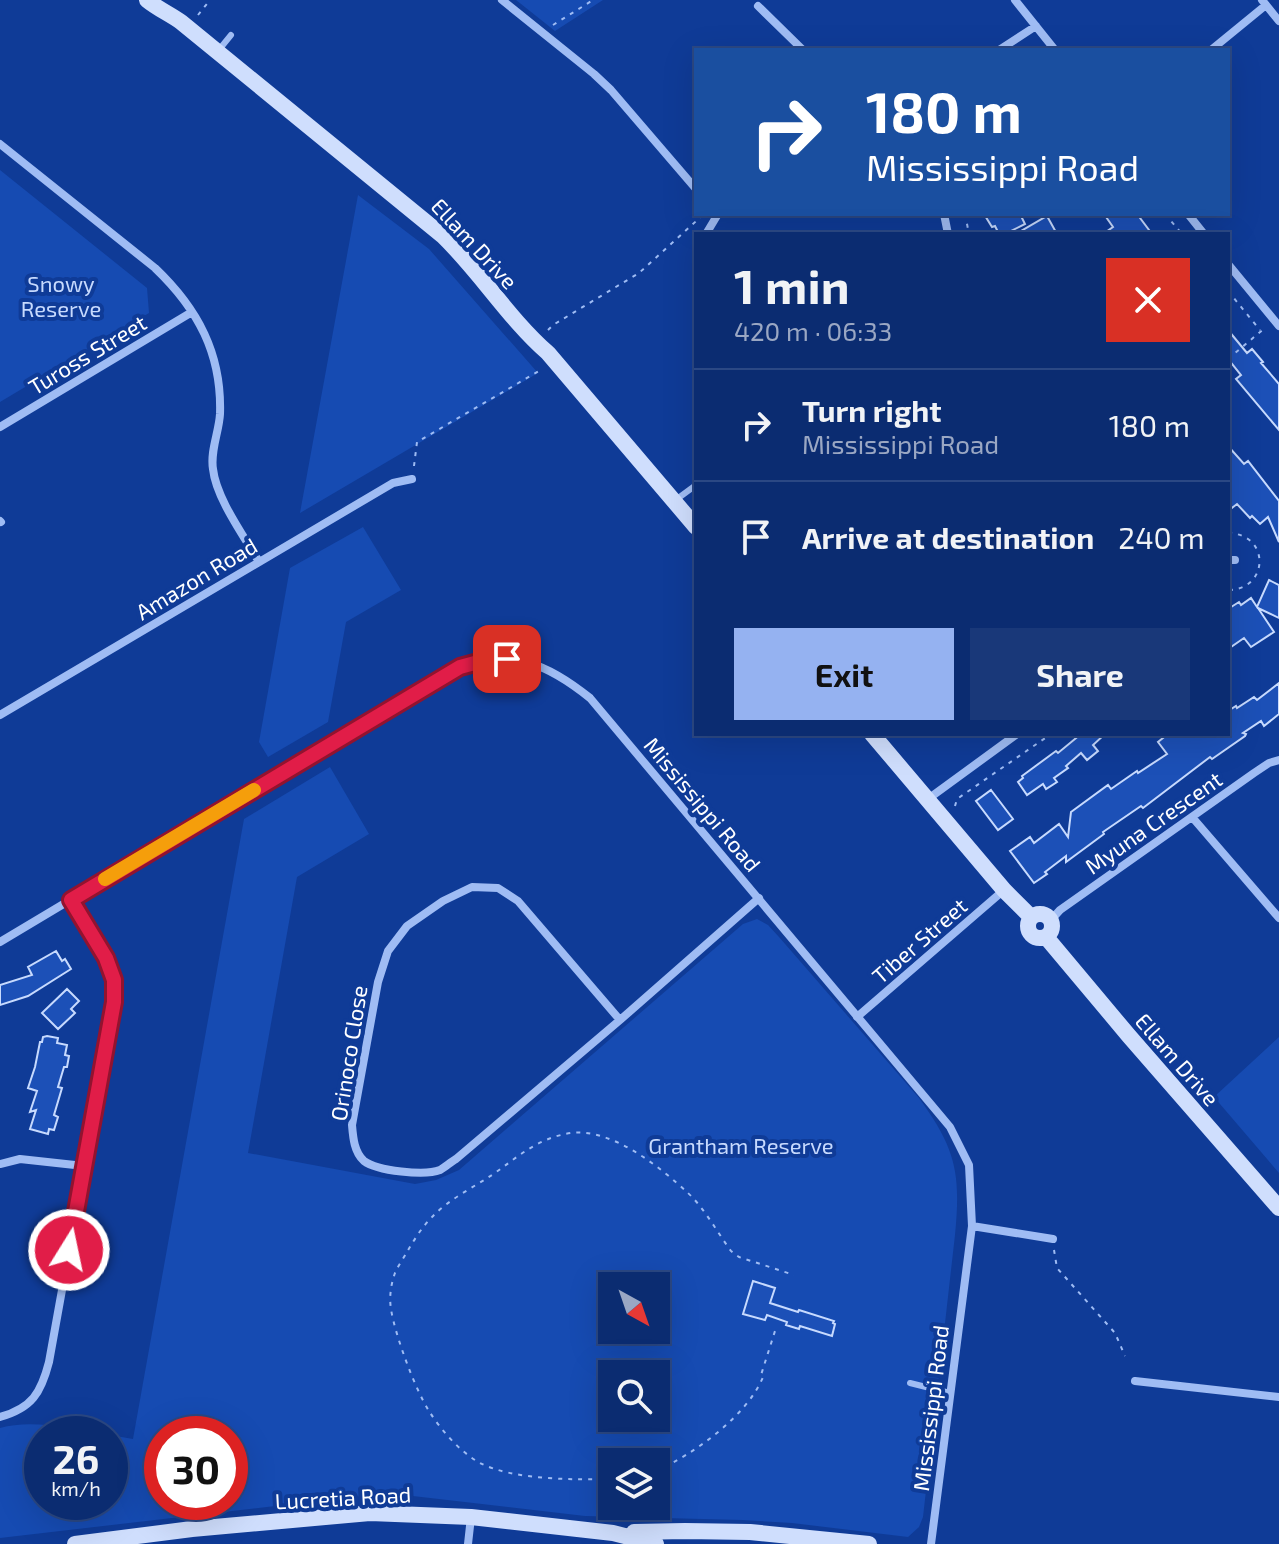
<!DOCTYPE html>
<html lang="en">
<head>
<meta charset="utf-8">
<style>
  body { margin:0; font-family:"Exo 2",sans-serif; background:#193879; color:#f1f3f6; height:100vh; display:flex; flex-direction:column; font-size:30px; white-space:nowrap }
  * { box-sizing:border-box; margin:0 }
  p { font-size:26px; color:#9aa7c3 }
  .icon { flex:none; width:44px; height:44px; fill:none; stroke:currentColor; stroke-width:2; stroke-linecap:round; stroke-linejoin:round }
  .map { position:relative; flex:1; overflow:hidden }
  .drawer { position:absolute; left:694px; top:232px; width:536px; height:504px; display:flex; flex-direction:column; background:#0b2c71; border-radius:0px; box-shadow:0 8px 32px #0002,0 0 0 2px #2b4884 }
  .drawer>* { flex:none }
  .guide { position:absolute; left:694px; top:48px; width:536px; height:168px; border-radius:0px; box-shadow:0 8px 32px #0002,0 0 0 2px #2b4884; background:#1a4fa0; color:#fff; overflow:hidden }
  .needle { width:52px; rotate:140deg }
  .buttons { position:absolute; left:598px; top:1272px; display:grid; gap:16px }
  .buttons a { display:grid; place-items:center; width:72px; height:72px; border-radius:0px; background:#0b2c71; box-shadow:0 8px 32px #0002,0 0 0 2px #2b4884; font-size:40px }
  .speed { position:absolute; left:24px; top:1416px; display:flex; gap:16px; font-size:40px; font-weight:700; text-align:center }
  .speed>* { display:grid; place-content:center; width:104px; height:104px; border-radius:50%; background:#0b2c71; box-shadow:0 8px 32px #0002,0 0 0 2px #2b4884; line-height:1 }
  .speed small { font-size:20px; font-weight:400 }
  .speed .limit { border:12px solid #d22; background:#fff; color:#111 }
  .pin { position:absolute; display:grid; place-items:center; width:68px; height:68px; color:#fff; margin:-34px; border-radius:16px; box-shadow:0 4px 12px #0006 }
  .me { position:absolute; width:88px; margin:-44px; rotate:10deg; stroke-linejoin:round; filter:drop-shadow(0 0 6px #0008) }
  .turn { display:flex; align-items:center; gap:28px; height:168px; padding:0 40px; font-size:36px }
  .turn .icon { width:104px; height:104px; stroke-width:2.5 }
  .turn b { display:block; font-size:56px; line-height:68px }
  .round { display:grid; place-items:center; flex:none; width:84px; height:84px; border-radius:0px; background:#193879 }
  .overview { display:flex; align-items:center; justify-content:space-between; height:136px; padding:0 40px }
  h1 { font-size:48px; font-weight:700; line-height:60px }
  .primary-button { display:flex; gap:16px; margin-top:auto; padding:16px 40px }
  .primary-button a { flex:1; height:92px; border-radius:0px; background:#95b2f1; color:#111; font-size:32px; font-weight:700; line-height:92px; text-align:center }
  .primary-button a+a { background:#193879; color:#f1f3f6 }
  ul { padding:0; list-style:none }
  li { display:flex; align-items:center; gap:24px; height:112px; padding:0 40px; border-top:2px solid #2b4884 }
  li div { flex:1 }
  li b { display:block; font-size:30px }
  li em { font-style:normal }
  .map>svg:first-child { display:block }
  .green { fill:#164bb2; fill-rule:evenodd }
  .building { fill:#1c50b7; stroke:#c7dafe; stroke-width:2 }
  .lines { fill:none; stroke-linecap:round; stroke-linejoin:round }
  .path { stroke:#9fbcf4; stroke-width:2; stroke-dasharray:4 6; stroke-linecap:butt }
  .lane { stroke:#9fbcf4; stroke-width:6 }
  .street { stroke:#9fbcf4; stroke-width:8 }
  .secondary { stroke:#cfdefd; stroke-width:16 }
  .route-casing { stroke:#92132f; stroke-width:20 }
  .route { stroke:#e11d48; stroke-width:14 }
  .slow { stroke:#f59e0b; stroke-width:14 }
  .labels { text-anchor:middle; dominant-baseline:central; stroke-width:8; stroke-linejoin:round; paint-order:stroke }
  .street-label { font-size:22px; fill:#fff; stroke:#0f3b97 }
  .park-label { font-size:22px; fill:#c7dafe; stroke:#0f3b97 }
</style>
</head>
<body>
<div class="map">
<svg width="1279" height="1544" viewBox="0 0 1279 1544">
  <rect width="100%" height="100%" fill="#0f3b97"/>
  <path class="green" d="M516 0H603L555 31Z
    M0 170 147 288 149 313 0 402Z
    M358 195 429 249 538 373 300 513Z
    M363 527 401 590 346 622 328 722 268 757 259 742 290 568Z
    M330 767 369 834 297 877 248 1153 415 1184 436 1180 459 1170 743 924 757 919 768 925 779 937 919 1098C956 1149 961 1173 955 1235L923 1517 919 1527 908 1537 792 1523 742 1520 585 1516 387 1493 0 1538V1428C30 1419 72 1428 103 1434H42V1502H110V1435L133 1439 244 819ZM612 1286H656V1330H612ZM612 1374H656V1418H612ZM162 1434H230V1502H162ZM612 1462H656V1506H612Z
    M1279 1037V1173L1214 1097Z"/>
  <path class="building" d="M984 214H1020L1025 224 1005 234H999L995 226 992 227Z
    M1104 214H1137L1152 234H1103L1113 227Z
    M1047 216 1057 234H1016Z
    M1228 330 1247 353 1252 349 1263 362 1261 363 1279 384V430L1236 379 1241 375 1228 359Z
    M1228 446 1244 464 1248 461 1279 501V542L1268 517 1260 524 1252 516 1250 518 1237 504 1228 511Z
    M1269 580 1279 585V618L1258 608 1274 632 1251 647 1244 638 1228 649V609L1239 602 1241 605 1251 598 1257 607Z
    M1279 683V714L1264 726 1261 721 1243 733 1246 734 1245 736 1212 759 1210 757 1143 808 1141 806 1103 832 1104 834 1066 862V856L1045 872 1047 874 1034 883 1010 851 1030 837 1034 843 1059 824 1068 837 1071 812 1108 785 1111 789 1137 771 1138 773 1167 754 1158 742 1168 734H1228V711L1236 706 1237 708 1254 697 1257 700Z
    M1081 734H1105L1093 745 1098 751 1087 760 1081 753 1066 766 1068 768 1054 778 1057 782 1046 789 1043 784 1027 795 1018 782 1023 778 1022 776 1056 751 1058 753Z
    M991 790 1013 819 998 830 976 801Z
    M56 951 62 961 65 959 71 969 28 996 0 1005V985L32 975 28 967Z
    M67 989 79 1001 71 1009 75 1013 58 1029 42 1013Z
    M47 1036 58 1038 57 1043 67 1045 65 1055 69 1056 67 1067H64L58 1087 62 1088 54 1115 58 1117 54 1130 49 1129 48 1134 30 1129 36 1110 30 1112 37 1091 28 1088 35 1067 40 1042H42L43 1037Z
    M753 1281 775 1288 770 1303 798 1312 799 1310 834 1321 833 1323 835 1324 832 1336 800 1326 799 1329 786 1325 787 1322 767 1315 765 1320 743 1314Z"/>
  <g class="lines">
    <path class="path" d="M198 15 210 0
      M553 25 593 0
      M965 214 969 234
      M1165 214 1182 234
      M1228 291 1260 330
      M548 330 553 325 639 273 704 214
      M1228 359 1266 327
      M414 466 417 442 539 371
      M1228 533C1271 534 1269 590 1228 590
      M955 806 957 799 1051 734
      M1054 1250 1057 1268 1115 1333 1125 1356
      M656 1471C694 1454 747 1416 763 1377L761 1375 775 1331 780 1332
      M612 1479C575 1480 513 1480 480 1463 460 1452 441 1430 429 1411 415 1389 395 1335 391 1309 389 1297 391 1284 395 1273 398 1266 403 1259 407 1252 414 1240 422 1227 432 1217 448 1200 472 1188 492 1175 518 1157 537 1138 571 1133 612 1128 660 1167 688 1193 705 1209 717 1232 731 1251L739 1257 794 1275"/>
    <path class="lane" d="M218 51 231 35
      M677 499 696 485
      M910 1383 950 1393"/>
    <path class="street" d="M502 0 594 74 611 90 696 189
      M1015 0 1055 50
      M1262 0 1279 21
      M758 6 803 50
      M999 50 1036 26
      M1211 50 1266 5
      M0 144 155 268C198 309 222 354 220 414 219 432 210 451 213 469 216 498 244 536 259 562
      M944 214 948 234
      M1188 214 1204 234
      M706 234 718 214
      M1228 264 1279 326
      M0 427 192 312
      M0 521 1 522
      M1228 560H1235
      M0 715 393 483 412 479
      M928 799 1017 734
      M1192 817 1279 918
      M1051 920 1060 910 1254 773 1269 763 1279 760
      M0 942 460 667C517 651 546 663 590 698L950 1127 969 1165 972 1226 931 1544
      M857 1017 1004 890
      M620 1020 518 901 498 888 472 887 443 901 407 926 388 951 378 982 352 1125C353 1137 354 1152 364 1161 377 1171 425 1176 440 1170 445 1167 451 1162 456 1159L620 1020 759 898
      M0 1164 20 1159 84 1166
      M972 1226 1053 1239
      M1135 1381 1279 1397
      M0 1417C32 1408 41 1393 49 1362L114 1002V980L106 958 71 900
      M468 1544 471 1517"/>
    <path class="secondary" d="M147 0C158 9 170 14 181 22L443 236C481 273 509 319 548 353L696 527
      M872 734 1004 890 1031 917
      M1028 926a12 12 0 1 1 24 0a12 12 0 1 1-24 0Z
      M1046 937 1129 1036 1279 1208
      M634 1532 685 1531 750 1532 869 1544
      M75 1544 192 1529 370 1513 471 1517 613 1533 656 1544"/>
  </g>
  <g class="lines">
    <defs>
      <path id="route" d="M69 1250 114 1002V980L106 958 71 900 460 667 482 661 507 659"/>
    </defs>
    <use href="#route" class="route-casing"/>
    <use href="#route" class="route"/>
    <path class="slow" d="M105 879 254 790"/>
  </g>
  <g class="labels">
    <g class="street-label">
      <text transform="translate(475 243) rotate(47)">Ellam Drive</text>
      <text transform="translate(87 354) rotate(-31)">Tuross Street</text>
      <text transform="translate(196 578) rotate(-31)">Amazon Road</text>
      <text transform="translate(703 804) rotate(50)">Mississippi Road</text>
      <text transform="translate(1153 822) rotate(-35)">Myuna Crescent</text>
      <text transform="translate(919 940) rotate(-41)">Tiber Street</text>
      <text transform="translate(348 1053) rotate(-81)">Orinoco Close</text>
      <text transform="translate(1178 1059) rotate(49)">Ellam Drive</text>
      <text transform="translate(930 1408) rotate(-83)">Mississippi Road</text>
      <text transform="translate(343 1497) rotate(-3)">Lucretia Road</text>
    </g>
    <g class="park-label">
      <text x="61" y="283">Snowy<tspan x="61" dy="25">Reserve</tspan></text>
      <text x="741" y="1145">Grantham Reserve</text>
    </g>
  </g>
</svg>
<div class="buttons">
<a><svg class="needle" viewBox="-14 -14 28 28"><path d="M0-13l5 13h-10z" fill="#e53935"/><path d="M0 13l5-13h-10z" fill="#9aa7c3"/></svg></a>
<a><svg class="icon" aria-label="search" viewBox="0 0 24 24"><circle cx="10" cy="10" r="6"/><path d="M15 15l6 6"/></svg></a>
<a><svg class="icon" aria-label="layers" viewBox="0 0 24 24"><path d="M12 4l9 5-9 5-9-5zM3 14l9 5 9-5"/></svg></a>
</div>
<div class="speed"><div>26<small>km/h</small></div><div class="limit">30</div></div>
<div class="pin" style="left:507px;top:659px;background:#d93025"><svg class="icon" aria-label="arrive" viewBox="0 0 24 24"><path d="M6 21V4h12l-3 4 3 4H6"/></svg></div>
<svg class="me" style="left:69px;top:1250px" viewBox="-20 -20 40 40"><circle r="17" fill="#e11d48" stroke="#fff" stroke-width="3"/><path d="M0-11L8 9 0 5-8 9z" fill="#fff"/></svg>
<div class="guide">
<div class="turn"><svg class="icon" aria-label="right" viewBox="0 0 24 24"><path d="M7 20v-9h11M14 6l5 5-5 5"/></svg><div><b>180 m</b>Mississippi Road</div></div>
</div>
<section class="drawer">
<div class="overview"><div><h1>1 min</h1><p>420 m · 06:33</p></div><a class="round" style="background:#d93025;color:#fff"><svg class="icon" aria-label="close" viewBox="0 0 24 24"><path d="M6 6l12 12M18 6L6 18"/></svg></a></div>
<ul>
<li><svg class="icon" aria-label="right" viewBox="0 0 24 24"><path d="M7 20v-9h11M14 6l5 5-5 5"/></svg><div><b>Turn right</b><p>Mississippi Road</p></div><em>180 m</em></li>
<li><svg class="icon" aria-label="arrive" viewBox="0 0 24 24"><path d="M6 21V4h12l-3 4 3 4H6"/></svg><div><b>Arrive at destination</b></div><em>240 m</em></li>
</ul>
<div class="primary-button"><a>Exit</a><a>Share</a></div>
</section>
</div>
</body>
</html>
